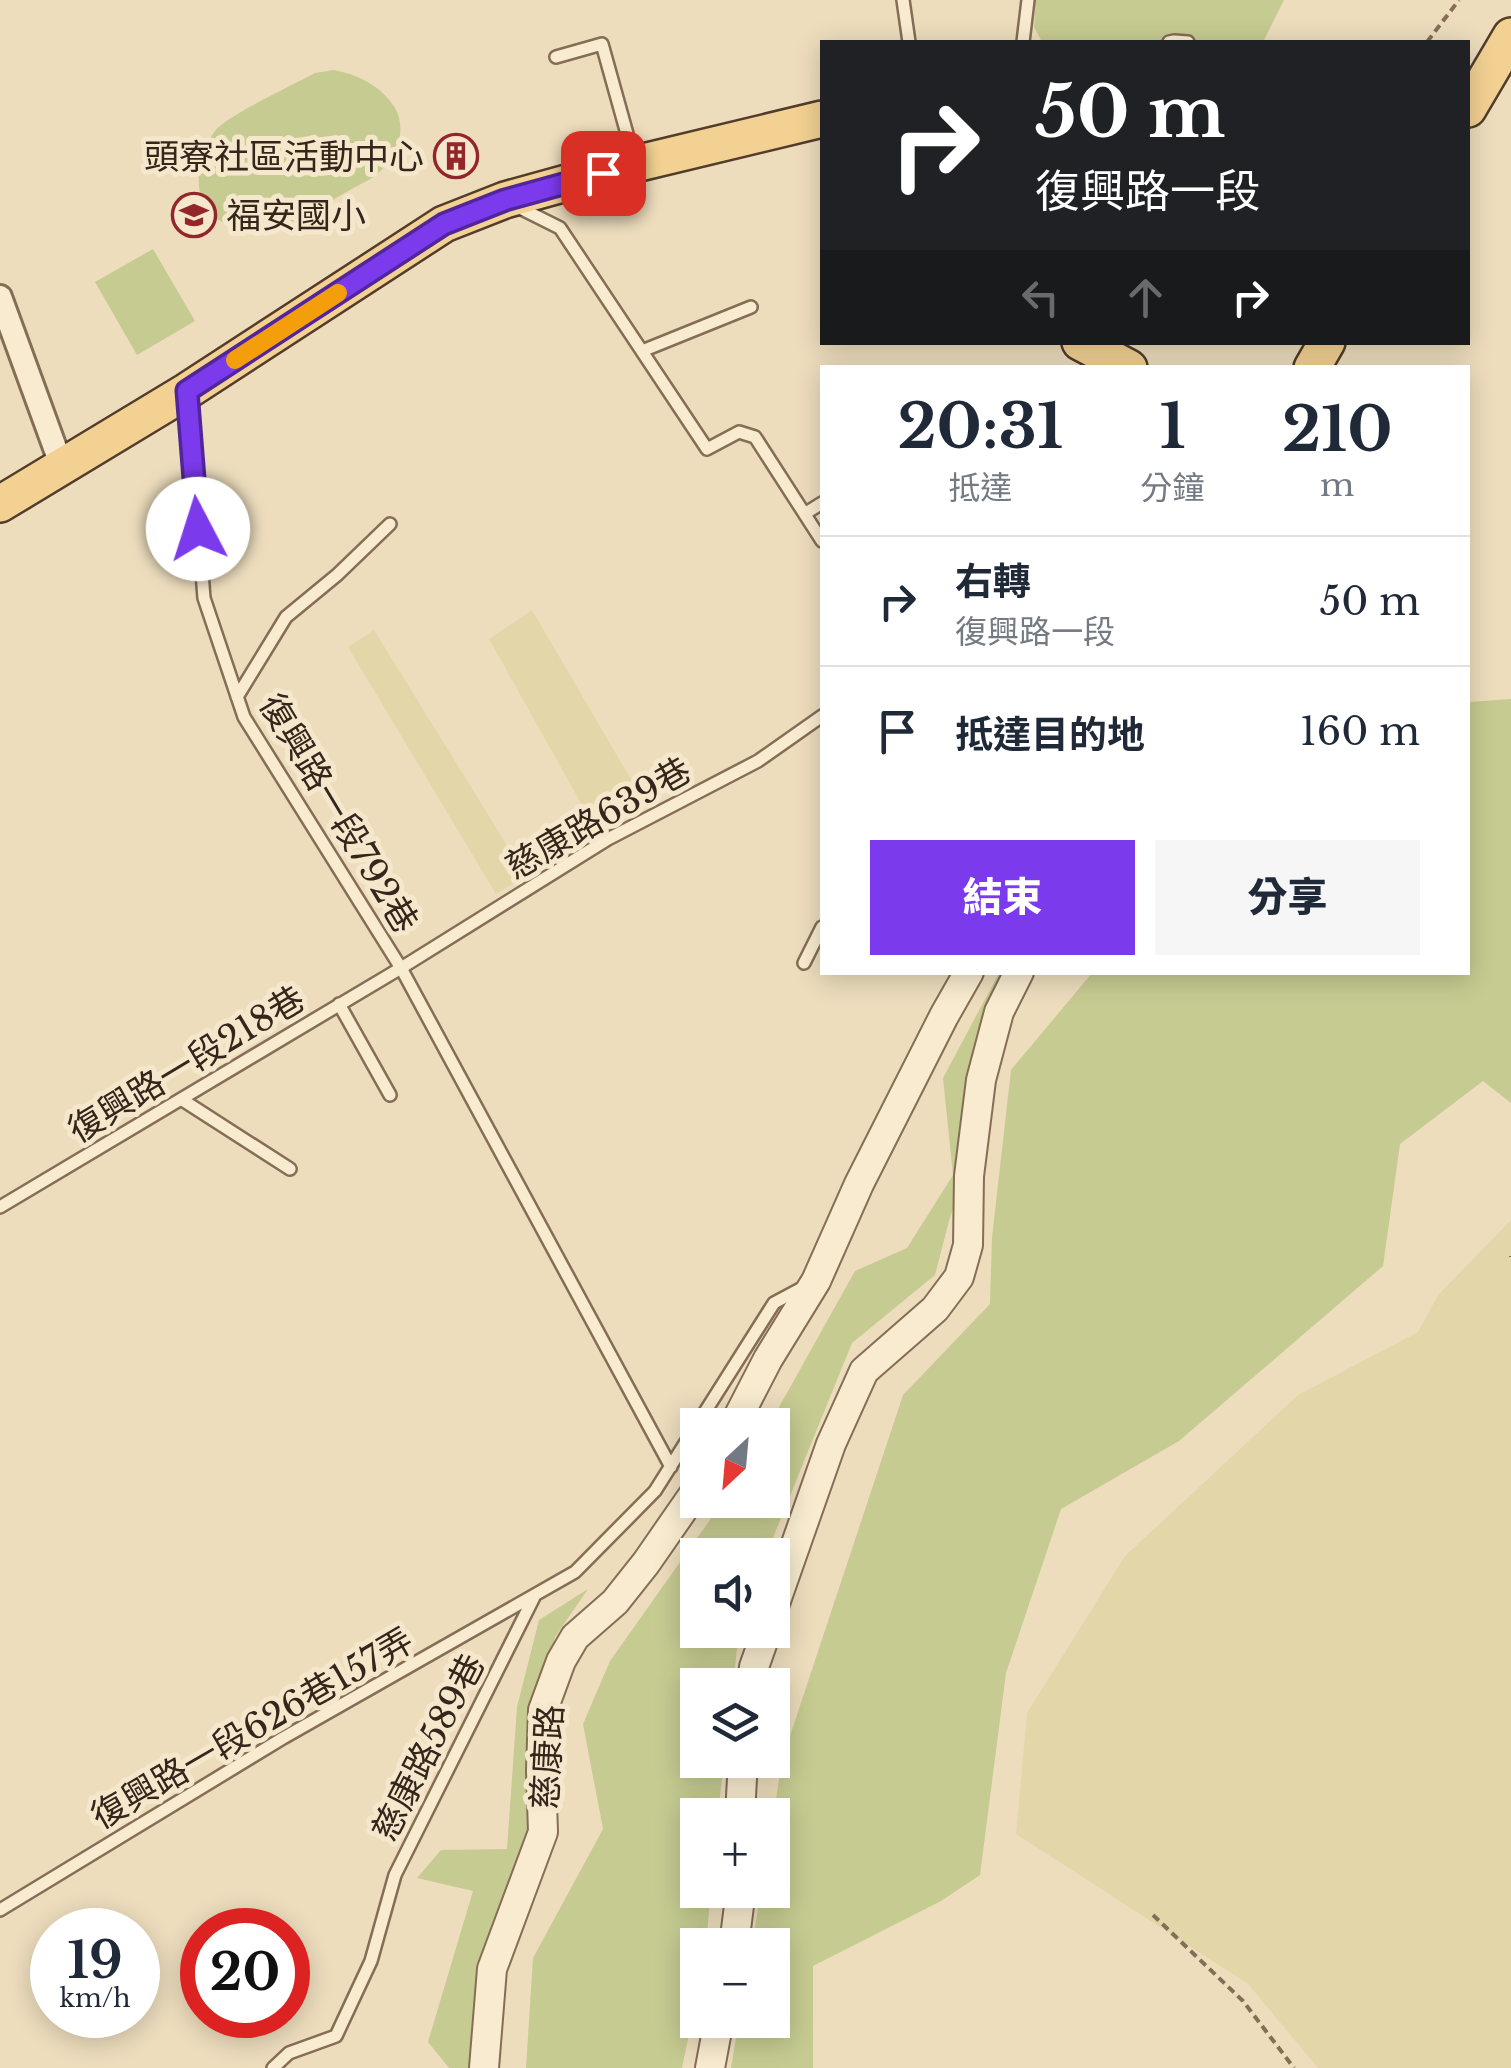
<!DOCTYPE html>
<html lang="zh-TW">
<head>
<meta charset="utf-8">
<style>
  body { margin:0; font-family:"Libre Baskerville","Noto Sans TC",serif; background:#f6f6f7; color:#1f2937; height:100vh; display:flex; flex-direction:column; font-size:38px; white-space:nowrap }
  * { box-sizing:border-box; margin:0 }
  p { font-size:32px; color:#747a83 }
  .icon { flex:none; width:55px; height:55px; fill:none; stroke:currentColor; stroke-width:2; stroke-linecap:round; stroke-linejoin:round }
  .map { position:relative; flex:1; overflow:hidden }
  .drawer { position:absolute; left:820px; top:365px; width:650px; height:610px; display:flex; flex-direction:column; background:#fff; border-radius:0px; box-shadow:0 5px 25px #0003 }
  .drawer>* { flex:none }
  .guide { position:absolute; left:820px; top:40px; width:650px; height:305px; border-radius:0px; box-shadow:0 5px 25px #0003; background:#202124; color:#fff; overflow:hidden }
  .needle { width:65px; rotate:206deg }
  .tools { position:absolute; left:680px; top:1408px; display:grid; gap:20px }
  .tools a { display:grid; place-items:center; width:110px; height:110px; border-radius:0px; background:#fff; box-shadow:0 5px 25px #0003; font-size:50px }
  .speed { position:absolute; left:30px; top:1908px; display:flex; gap:20px; font-size:50px; font-weight:700; text-align:center }
  .speed>* { display:grid; place-content:center; width:130px; height:130px; border-radius:50%; background:#fff; box-shadow:0 5px 25px #0003; line-height:1 }
  .speed small { font-size:25px; font-weight:400 }
  .speed .limit { border:15px solid #d22; background:#fff; color:#111 }
  .pin { position:absolute; display:grid; place-items:center; width:85px; height:85px; color:#fff; margin:-42px; border-radius:20px; box-shadow:0 5px 15px #0006 }
  .me { position:absolute; width:110px; margin:-55px; rotate:355deg; stroke-linejoin:round; filter:drop-shadow(0 0 8px #0008) }
  .turn { display:flex; align-items:center; gap:35px; height:210px; padding:0 50px; font-size:45px }
  .turn .icon { width:130px; height:130px; stroke-width:2.5 }
  .turn b { display:block; font-size:70px; line-height:85px }
  .lanes { display:flex; align-items:center; height:95px; padding:0 50px; background:#0003; justify-content:center; gap:50px; direction:ltr }
  .lanes .off { opacity:.35 }
  .eta { display:flex; justify-content:space-evenly; align-items:center; height:170px; text-align:center }
  .eta b { font-size:60px; font-weight:800; line-height:70px }
  .cta { display:flex; gap:20px; margin-top:auto; padding:20px 50px }
  .cta a { flex:1; height:115px; border-radius:0px; background:#7c3aed; color:#fff; font-size:40px; font-weight:800; line-height:115px; text-align:center }
  .cta a+a { background:#f6f6f7; color:#1f2937 }
  ul { padding:0; list-style:none }
  li { display:flex; align-items:center; gap:30px; height:130px; padding:0 50px; border-top:2px solid #e0e1e3 }
  li div { flex:1 }
  li b { display:block; font-size:38px }
  li em { font-style:normal }
  .map>svg:first-child { display:block }
  .farmland { fill:#e3d7aa }
  .green { fill:#c6cb91 }
  .lines { fill:none; stroke-linecap:round; stroke-linejoin:round }
  .service-casing { stroke:#856d56; stroke-width:16 }
  .minor-casing { stroke:#856d56; stroke-width:28 }
  .tertiary-casing { stroke:#856d56; stroke-width:32 }
  .primary-casing { stroke:#523c2b; stroke-width:40 }
  .path { stroke:#856d56; stroke-width:4; stroke-dasharray:8 5; stroke-linecap:butt }
  .service { stroke:#f8ebcf; stroke-width:11 }
  .minor { stroke:#f8ebcf; stroke-width:22 }
  .tertiary { stroke:#f8ebcf; stroke-width:28 }
  .primary { stroke:#f2d193; stroke-width:35 }
  .route-casing { stroke:#51269a; stroke-width:25 }
  .route { stroke:#7c3aed; stroke-width:18 }
  .slow { stroke:#f59e0b; stroke-width:18 }
  .labels { text-anchor:middle; dominant-baseline:central; stroke-width:10; stroke-linejoin:round; paint-order:stroke }
  .poi-label { font-size:35px; fill:#34261b; stroke:#f5e7cc; text-anchor:end }
  .street-label { font-size:35px; fill:#34261b; stroke:#f5e7cc }
</style>
</head>
<body>
<div class="map">
<svg width="1511" height="2068" viewBox="0 0 1511 2068">
  <rect width="100%" height="100%" fill="#edddbd"/>
  <path class="farmland" d="M532 610 646 805 496 894 348 647 374 630 510 850 582 805 489 639Z
    M1511 1220V2068H1318L1248 1984 1016 1834 1027 1713 1125 1556 1298 1395 1418 1332 1438 1295Z"/>
  <path class="green" d="M1036 0H1284L1263 42H1042L1034 27Z
    M333 70C356 74 380 85 393 105 409 128 397 158 377 174 369 181 358 185 350 190 329 202 309 214 288 226 265 235 216 230 204 205 193 181 200 151 215 131 226 116 295 84 315 73Z
    M153 249 195 321 137 355 95 282Z
    M1511 699V1103L1483 1081 1400 1144 1383 1266 1179 1441 1061 1509 1006 1673 980 1875 941 1901 813 1966V2068H731L739 2020H772V1945H752L761 1890H772L773 1819 782 1760 903 1395 990 1304 992 1238 1011 1070 1092 973 1468 972V702Z
    M999 973H1012L965 1172 949 1221 935 1275 852 1343 766 1555H698V1630H739L733 1685H698V1760H724L718 1815H698V1890H711L706 1945H698L697 1995 682 2068H526L533 1958 603 1829 583 1724 610 1661 724 1500H772V1425H769L855 1271 907 1248 953 1175 943 1078Z
    M588 1589 555 1637 530 1758 539 1825 493 1923 477 2068H449L428 2042 473 1891 417 1878 441 1850 507 1849 517 1707 539 1620Z"/>
  <g class="lines">
    <defs>
      <path id="service" d="M903 0 909 42
        M1023 42 1028 0
        M1169 42 1174 41 1188 42
        M556 57 602 44 634 159
        M518 207 560 228 707 449 739 432 755 437 822 541
        M642 351 751 307
        M188 395 204 598 244 717 401 968 671 1467
        M806 513 822 503
        M237 697 286 617 337 575 390 524
        M804 963 822 927
        M339 1004 390 1095
        M181 1099 290 1169
        M0 1207 401 968 608 839 758 761 822 716
        M0 1910 283 1738 575 1572 655 1491 774 1303 802 1288
        M273 2068 289 2053 336 2036 371 1961 395 1875 534 1597"/>
      <path id="minor" d="M0 297 62 467"/>
      <path id="tertiary" d="M734 1425 768 1359 816 1281 859 1184 944 1016 969 972
        M772 1612 831 1444 864 1371 935 1309 959 1277 968 1245 969 1176 981 1080 999 1012 1019 972
        M752 1685 754 1667 767 1630
        M740 1815 743 1760
        M734 1945 741 1890
        M484 2068 492 1969 543 1832 541 1771 543 1710 561 1661 575 1637 615 1602 646 1563 698 1488
        M710 2068 719 2020"/>
      <path id="primary" d="M1468 109 1511 36
        M1080 342 1129 368
        M1312 368 1327 342
        M0 504 187 391 444 224 505 200 635 164 822 119"/>
    </defs>
    <use href="#service" class="service-casing"/>
    <use href="#minor" class="minor-casing"/>
    <use href="#tertiary" class="tertiary-casing"/>
    <use href="#primary" class="primary-casing"/>
    <path class="path" d="M1427 42 1459 0
      M1511 1256V1257
      M1153 1915 1243 2001 1294 2068"/>
    <use href="#service" class="service"/>
    <use href="#minor" class="minor"/>
    <use href="#tertiary" class="tertiary"/>
    <use href="#primary" class="primary"/>
  </g>
  <g class="lines">
    <defs>
      <path id="route" d="M198 529 187 391 444 224 505 200 603 173"/>
    </defs>
    <use href="#route" class="route-casing"/>
    <use href="#route" class="route"/>
    <path class="slow" d="M235 360 338 293"/>
  </g>
  <defs>
    <symbol id="building-ring" viewBox="-11 -11 22 22"><circle r="9.5" fill="#f5e7cc" stroke="#93262b" stroke-width="1.5"/><path d="M-4-6H4V6H1V3H-1V6H-4ZM-2.5-4.3h1.7v1.8h-1.7ZM.8-4.3h1.7v1.8H.8ZM-2.5-1h1.7V.8h-1.7ZM.8-1h1.7V.8H.8Z" fill="#93262b"/></symbol>
    <symbol id="school-ring" viewBox="-11 -11 22 22"><circle r="9.5" fill="#f5e7cc" stroke="#93262b" stroke-width="1.5"/><path d="M0-5L7-2L0 1L-7-2ZM-4 1L0 2.5L4 1V4Q0 6-4 4Z" fill="#93262b"/></symbol>
  </defs>
  <g fill-rule="evenodd">
    <use href="#building-ring" x="431" y="131" width="50" height="50"/>
    <use href="#school-ring" x="169" y="190" width="50" height="50"/>
  </g>
  <g class="labels">
    <g class="poi-label">
      <text x="424" y="156">頭寮社區活動中心</text>
      <text x="226" y="215" text-anchor="start">福安國小</text>
    </g>
    <g class="street-label">
      <text transform="translate(339 813) rotate(59)">復興路一段792巷</text>
      <text transform="translate(598 818) rotate(-30)">慈康路639巷</text>
      <text transform="translate(186 1064) rotate(-31)">復興路一段218巷</text>
      <text transform="translate(252 1728) rotate(-30)">復興路一段626巷157弄</text>
      <text transform="translate(428 1747) rotate(-63)">慈康路589巷</text>
      <text transform="translate(547 1757) rotate(-87)">慈康路</text>
    </g>
  </g>
</svg>
<div class="tools">
<a><svg class="needle" viewBox="-14 -14 28 28"><path d="M0-13l5 13h-10z" fill="#e53935"/><path d="M0 13l5-13h-10z" fill="#747a83"/></svg></a>
<a><svg class="icon" aria-label="sound" viewBox="0 0 24 24"><path d="M4 9h4l5-4v14l-5-4H4zM17 9q2 3 0 6"/></svg></a>
<a><svg class="icon" aria-label="layers" viewBox="0 0 24 24"><path d="M12 4l9 5-9 5-9-5zM3 14l9 5 9-5"/></svg></a>
<a>+</a>
<a>−</a>
</div>
<div class="speed"><div>19<small>km/h</small></div><div class="limit">20</div></div>
<div class="pin" style="left:603px;top:173px;background:#d93025"><svg class="icon" aria-label="arrive" viewBox="0 0 24 24"><path d="M6 21V4h12l-3 4 3 4H6"/></svg></div>
<svg class="me" style="left:198px;top:529px" viewBox="-20 -20 40 40"><circle r="19" fill="#fff"/><path d="M0-13L10 11 0 6-10 11z" fill="#7c3aed"/></svg>
<div class="guide">
<div class="turn"><svg class="icon" aria-label="right" viewBox="0 0 24 24"><path d="M7 20v-9h11M14 6l5 5-5 5"/></svg><div><b>50 m</b>復興路一段</div></div>
<div class="lanes"><svg class="icon off" aria-label="left" viewBox="0 0 24 24"><path d="M17 20v-9H6M10 6l-5 5 5 5"/></svg><svg class="icon off" aria-label="ahead" viewBox="0 0 24 24"><path d="M12 20V5M6 11l6-6 6 6"/></svg><svg class="icon" aria-label="right" viewBox="0 0 24 24"><path d="M7 20v-9h11M14 6l5 5-5 5"/></svg></div>
</div>
<section class="drawer">
<div class="eta">
<div><b>20:31</b><p>抵達</p></div>
<div><b>1</b><p>分鐘</p></div>
<div><b>210</b><p>m</p></div>
</div>
<ul>
<li><svg class="icon" aria-label="right" viewBox="0 0 24 24"><path d="M7 20v-9h11M14 6l5 5-5 5"/></svg><div><b>右轉</b><p>復興路一段</p></div><em>50 m</em></li>
<li><svg class="icon" aria-label="arrive" viewBox="0 0 24 24"><path d="M6 21V4h12l-3 4 3 4H6"/></svg><div><b>抵達目的地</b></div><em>160 m</em></li>
</ul>
<div class="cta"><a>結束</a><a>分享</a></div>
</section>
</div>
</body>
</html>
